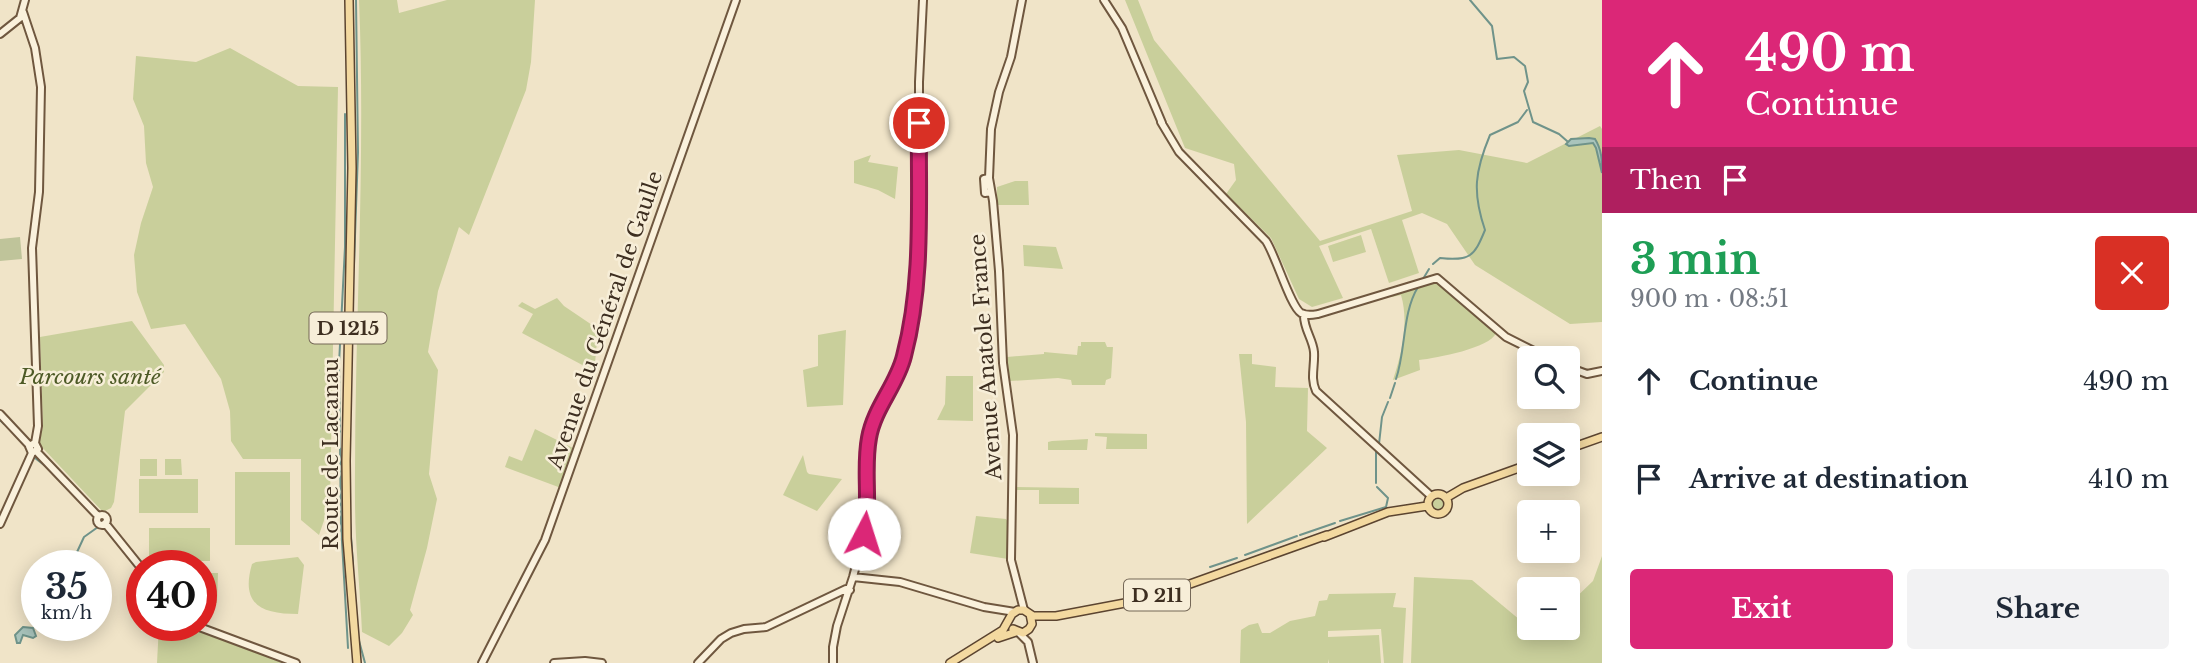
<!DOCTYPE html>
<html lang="en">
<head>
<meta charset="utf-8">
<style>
  body { margin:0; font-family:"Libre Baskerville",serif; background:#f2f2f3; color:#1f2937; height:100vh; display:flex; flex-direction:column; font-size:26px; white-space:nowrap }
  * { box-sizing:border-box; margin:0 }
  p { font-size:23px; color:#747a83 }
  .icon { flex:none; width:38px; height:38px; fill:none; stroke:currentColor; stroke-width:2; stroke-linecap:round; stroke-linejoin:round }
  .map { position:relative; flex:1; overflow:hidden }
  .sheet { display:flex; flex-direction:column; background:#fff; width:595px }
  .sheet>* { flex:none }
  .top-card { background:#db2777; color:#fff; overflow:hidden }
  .fabs { position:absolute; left:1517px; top:346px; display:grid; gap:14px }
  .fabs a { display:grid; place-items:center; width:63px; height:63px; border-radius:7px; background:#fff; box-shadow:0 4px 18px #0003; font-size:35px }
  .speed { position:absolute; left:21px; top:550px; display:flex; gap:14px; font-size:35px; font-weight:700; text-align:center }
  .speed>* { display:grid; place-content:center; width:91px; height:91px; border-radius:50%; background:#fff; box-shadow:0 4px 18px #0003; line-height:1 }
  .speed small { font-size:18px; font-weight:400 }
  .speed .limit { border:10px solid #d22; background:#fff; color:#111 }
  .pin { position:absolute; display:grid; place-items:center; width:60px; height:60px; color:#fff; margin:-30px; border:4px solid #fff; border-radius:50%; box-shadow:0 2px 7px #0007 }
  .me { position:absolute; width:77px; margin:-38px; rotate:5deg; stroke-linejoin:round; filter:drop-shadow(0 0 5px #0008) }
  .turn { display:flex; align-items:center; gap:24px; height:147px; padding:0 28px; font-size:32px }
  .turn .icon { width:91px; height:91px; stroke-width:2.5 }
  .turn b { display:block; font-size:49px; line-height:60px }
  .then { display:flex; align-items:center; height:66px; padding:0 28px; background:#0003; gap:14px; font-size:26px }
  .round { display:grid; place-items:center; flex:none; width:74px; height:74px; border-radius:7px; background:#f2f2f3 }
  .summary { display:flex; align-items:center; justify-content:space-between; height:119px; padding:0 28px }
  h1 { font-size:42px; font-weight:700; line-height:52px; color:#1e9e55 }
  .cta { display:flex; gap:14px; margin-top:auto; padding:14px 28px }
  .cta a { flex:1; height:80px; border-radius:7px; background:#db2777; color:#fff; font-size:28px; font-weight:700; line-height:80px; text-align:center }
  .cta a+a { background:#f2f2f3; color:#1f2937 }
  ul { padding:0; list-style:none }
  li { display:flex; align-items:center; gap:21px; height:98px; padding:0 28px }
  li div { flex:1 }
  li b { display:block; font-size:26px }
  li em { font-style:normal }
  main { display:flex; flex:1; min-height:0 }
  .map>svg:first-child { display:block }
  .green { fill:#c9cf9b }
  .cemetery { fill:#bfc49a }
  .water { fill:#a9c4bc; stroke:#6f938a; stroke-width:2 }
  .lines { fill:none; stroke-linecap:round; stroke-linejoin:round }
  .stream { stroke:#6f938a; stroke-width:2 }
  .secondary-casing { stroke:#6f573f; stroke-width:10 }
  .primary-casing { stroke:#5b4430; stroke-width:10 }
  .secondary { stroke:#faf1dc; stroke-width:6 }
  .primary { stroke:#f3d9a0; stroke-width:7 }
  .route-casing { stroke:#8e194d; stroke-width:18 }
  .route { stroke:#db2777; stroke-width:12 }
  .labels { text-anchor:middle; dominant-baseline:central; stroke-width:5; stroke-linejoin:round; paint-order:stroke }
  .shield { fill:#f7eed8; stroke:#756857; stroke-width:2 }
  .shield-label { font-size:19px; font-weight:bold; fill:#3d2e20 }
  .street-label { font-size:21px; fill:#3d2e20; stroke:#f7eed8 }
  .park-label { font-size:21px; font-style:italic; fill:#4d5a26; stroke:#f7eed8 }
</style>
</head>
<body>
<main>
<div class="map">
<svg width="1602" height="663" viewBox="0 0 1602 663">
  <rect width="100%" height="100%" fill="#f0e4c8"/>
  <path class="green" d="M359 0H397L399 13 447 0H535L531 62 526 90 469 235 459 227 438 291 428 352 438 370 429 474 437 499 427 548 410 610 413 615 402 633 389 646 362 632C360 588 355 544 355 500 354 333 366 167 359 0Z
    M1125 0H1138L1154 40 1320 241 1412 211 1397 155 1459 150 1527 163 1600 126 1602 129V322L1570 324 1475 265 1447 224 1422 213 1402 220 1419 273 1389 283 1371 229 1319 246 1343 298 1312 307 1299 299 1271 238 1226 194 1236 180 1234 164 1185 148Z
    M230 48 298 86 338 87 330 503 319 535 301 520V459H243L231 441 230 411 221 379 185 324 151 329 137 292 134 255 141 223 153 187 146 163 144 126 133 99 136 56 196 62Z
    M871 155 868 162 898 167 895 199 878 190 854 183V161Z
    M1015 181H1028L1029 205H997V187Z
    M1361 235 1366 252 1333 262 1328 246Z
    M1023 245 1056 247 1063 269 1024 266Z
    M1436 280 1496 333C1490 348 1437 358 1419 360L1420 370 1393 380C1402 353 1409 322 1401 295L1392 297 1386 295Z
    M557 298 564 306 598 329 594 375 588 377V368L522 333 533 314 518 306 522 302 535 309Z
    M132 321 164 365V372L125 411 114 502 111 508 103 512 39 444 43 426 40 337Z
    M846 330 843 405 807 407 803 370 818 366V335Z
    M1081 342H1105L1107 347H1113L1111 378 1106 380 1105 385H1072L1071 380 1058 378 1010 381 1007 357 1044 354V352L1077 355 1078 346H1081Z
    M1239 354H1252V364L1276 367 1275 387 1308 388 1307 431 1327 448 1247 524 1246 422Z
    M946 376H973V421L937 420 945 404Z
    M535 429 573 448 561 488 505 467 509 456 522 461Z
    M1095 433 1147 434V449H1106L1107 437 1095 436Z
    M1088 439 1087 450H1048V442L1052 441Z
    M803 455 807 472 809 474 842 479 817 511 783 495Z
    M140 459H157V476H140Z
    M165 459H181L182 475H165Z
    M235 472H290V545H235Z
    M139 479H198V513H139Z
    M1016 487 1079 488V504H1039V490H1016Z
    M1430 504a8 8 0 1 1 16 0a8 8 0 1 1-16 0Z
    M976 516 1006 519 1008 522V559L970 553Z
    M149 528H210V561H149Z
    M1602 556V663H1411L1414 577 1472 580 1538 635 1544 628H1568V605L1593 581Z
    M298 557 304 565 298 614C262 614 240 605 252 564L256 562Z
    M201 573H218L217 603H201Z
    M1396 593 1393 607 1406 608 1403 663H1384L1381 629 1328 631V637L1379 635 1381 663H1329V659L1328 663H1240L1241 630 1249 625 1258 623 1262 633H1270L1290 621 1315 616 1319 601 1327 600 1329 594Z
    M159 625H185L283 663H157Z"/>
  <path class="cemetery" d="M20 237 22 259 0 261V239Z"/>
  <path class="water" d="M1589 138 1595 139C1602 150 1602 161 1602 173L1596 148 1593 143 1569 146 1566 144 1571 139Z
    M23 627 33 628 36 636 33 638 23 635 20 643H17L15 635Z"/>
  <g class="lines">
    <path class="stream" d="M1470 0 1492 26 1497 59 1514 57 1525 66 1528 82 1524 91 1533 122 1559 134 1567 141
      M345 114V247L339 364 341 524 348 648
      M354 264 358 152 356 0
      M1433 264 1440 258C1470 261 1474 257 1485 230 1472 192 1475 171 1490 135L1518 122 1527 110
      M1423 279 1429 269
      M1396 379C1406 350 1402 313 1418 287
      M1390 398 1395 383
      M0 420 4 424
      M1379 444 1382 417 1388 402
      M1376 449V483
      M350 455V478
      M35 458 48 468
      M1340 521 1386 507 1388 498 1377 487
      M350 522 353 565
      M101 527 108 531
      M1300 535 1335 523
      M1245 555 1297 536
      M71 565 84 537 98 527
      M1210 567 1237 558
      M27 600 37 595
      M358 637 365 663"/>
    <defs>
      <path id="secondary" d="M1022 0 1011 57 999 92 991 129 989 178 993 201 999 271 1003 363 1013 435 1011 560 1024 610
        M1104 0 1122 28 1162 123
        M23 12 35 48 41 87 39 192 32 248 38 426 35 443 29 446 32 453 38 449 35 443
        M0 34 20 18 25 0
        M1161 122 1179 152 1266 241C1276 256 1290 306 1301 313 1307 316 1312 315 1318 314L1437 278 1506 337 1550 359
        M989 178 984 179 985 193 991 192
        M1304 314C1303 328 1313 339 1314 352 1315 366 1310 378 1316 391L1431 496
        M1568 367 1587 374 1602 371
        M0 414 29 445
        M37 452 98 516
        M97 520a5 5 0 1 1 10 0a5 5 0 1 1-10 0Z
        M105 523 142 569
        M0 524 32 453
        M853 577 900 582 984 607 1015 612
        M194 625 296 663
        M1019 633 1028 642 1033 663
        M482 663 545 540 736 0
        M554 663 585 661 602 663
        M698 663 721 639 731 633 744 629 766 627 846 589 850 590
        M833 663V647L837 626 853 577 867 523 868 438 874 418 904 357 916 286 919 250V82L923 0"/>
      <path id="primary" d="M349 0 352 168 346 461 347 539 357 663
        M1568 449 1602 437
        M1428 504a10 10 0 1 1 20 0a10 10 0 1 1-20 0Z
        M1446 498 1463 488 1530 464
        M1324 537 1388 512 1427 506
        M1013 629 1023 633 1029 629 1032 624 1030 614
        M998 638 1016 632
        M950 663 1003 630 1012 614 1018 610H1024L1033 616H1056L1125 603 1190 584 1327 535"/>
    </defs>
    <use href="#secondary" class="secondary-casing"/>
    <use href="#primary" class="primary-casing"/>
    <use href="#secondary" class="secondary"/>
    <use href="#primary" class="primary"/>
  </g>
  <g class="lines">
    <defs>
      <path id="route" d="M864 534C871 502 863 470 869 438 874 408 897 385 904 356 924 280 918 200 919 123"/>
    </defs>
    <use href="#route" class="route-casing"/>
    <use href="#route" class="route"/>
  </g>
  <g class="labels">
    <g class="shield">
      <rect x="309.5" y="312.5" width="77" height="31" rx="5"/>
      <rect x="1124" y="579.5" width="66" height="31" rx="5"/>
    </g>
    <g class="shield-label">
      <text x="348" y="328">D 1215</text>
      <text x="1157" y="595">D 211</text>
    </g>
    <g class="street-label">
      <text transform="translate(605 320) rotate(-71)">Avenue du Général de Gaulle</text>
      <text transform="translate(986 357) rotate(-94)">Avenue Anatole France</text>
      <text transform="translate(331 454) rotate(-90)">Route de Lacanau</text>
    </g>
    <g class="park-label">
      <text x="90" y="377">Parcours santé</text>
    </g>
  </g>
</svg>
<div class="fabs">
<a><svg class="icon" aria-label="search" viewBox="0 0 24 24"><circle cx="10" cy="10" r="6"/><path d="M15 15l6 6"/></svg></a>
<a><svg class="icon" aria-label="layers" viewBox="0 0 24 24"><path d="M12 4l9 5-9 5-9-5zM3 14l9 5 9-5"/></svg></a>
<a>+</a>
<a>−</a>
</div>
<div class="speed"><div>35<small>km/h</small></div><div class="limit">40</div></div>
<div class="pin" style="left:919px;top:123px;background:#d93025"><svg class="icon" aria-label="arrive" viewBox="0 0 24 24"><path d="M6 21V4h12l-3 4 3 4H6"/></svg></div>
<svg class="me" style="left:864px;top:534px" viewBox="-20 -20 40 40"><circle r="19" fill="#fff"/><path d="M0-13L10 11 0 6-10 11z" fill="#db2777"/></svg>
</div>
<section class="sheet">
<div class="top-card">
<div class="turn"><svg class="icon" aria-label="ahead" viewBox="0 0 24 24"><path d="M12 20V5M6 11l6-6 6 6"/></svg><div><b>490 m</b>Continue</div></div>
<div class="then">Then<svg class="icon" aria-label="arrive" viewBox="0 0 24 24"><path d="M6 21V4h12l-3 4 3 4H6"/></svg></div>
</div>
<div class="summary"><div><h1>3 min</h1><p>900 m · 08:51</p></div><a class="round" style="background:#d93025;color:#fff"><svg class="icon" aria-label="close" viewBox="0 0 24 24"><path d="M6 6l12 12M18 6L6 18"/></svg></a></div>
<ul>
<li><svg class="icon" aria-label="ahead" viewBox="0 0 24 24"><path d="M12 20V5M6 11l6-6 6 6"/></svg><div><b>Continue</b></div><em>490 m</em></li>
<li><svg class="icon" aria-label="arrive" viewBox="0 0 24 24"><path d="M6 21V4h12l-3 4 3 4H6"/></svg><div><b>Arrive at destination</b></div><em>410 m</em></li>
</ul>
<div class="cta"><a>Exit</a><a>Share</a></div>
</section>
</main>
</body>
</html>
